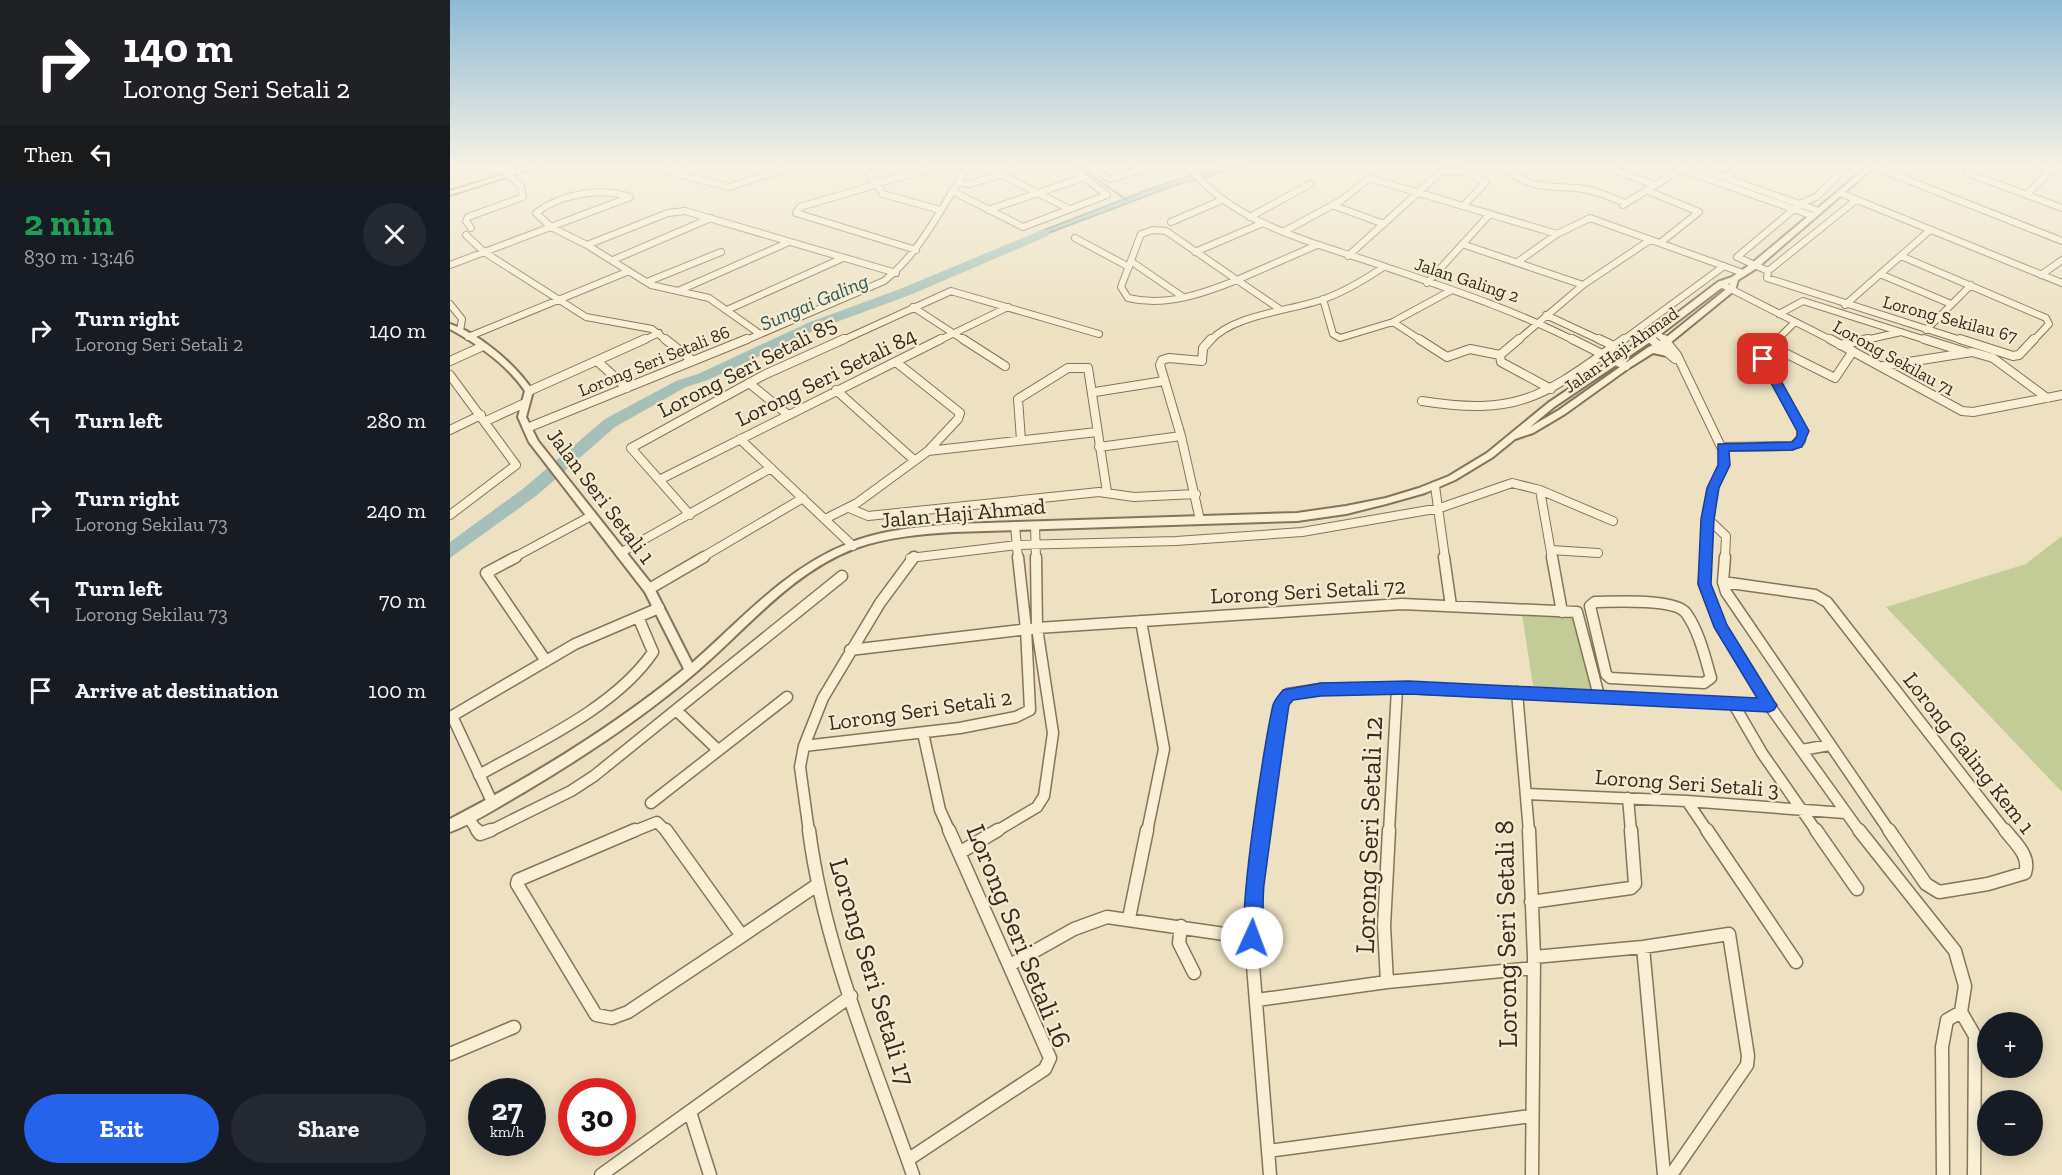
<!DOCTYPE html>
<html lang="en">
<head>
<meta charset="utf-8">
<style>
  body { margin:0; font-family:"Zilla Slab",serif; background:#242831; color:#f1f3f6; height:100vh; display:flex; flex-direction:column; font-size:22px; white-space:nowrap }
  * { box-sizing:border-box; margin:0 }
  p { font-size:20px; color:#9ea1a6 }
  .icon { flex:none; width:33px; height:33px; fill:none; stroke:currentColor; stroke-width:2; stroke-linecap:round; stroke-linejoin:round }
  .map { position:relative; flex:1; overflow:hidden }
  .side { display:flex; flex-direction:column; background:#171b24; width:450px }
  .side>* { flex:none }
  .top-card { background:#202124; color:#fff; overflow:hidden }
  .buttons { position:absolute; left:1527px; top:1012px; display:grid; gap:12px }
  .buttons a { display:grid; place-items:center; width:66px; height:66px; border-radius:50%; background:#171b24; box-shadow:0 3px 15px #0003; font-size:30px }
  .speed { position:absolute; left:18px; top:1078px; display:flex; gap:12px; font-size:30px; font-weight:700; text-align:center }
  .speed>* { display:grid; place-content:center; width:78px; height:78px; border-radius:50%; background:#171b24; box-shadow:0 3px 15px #0003; line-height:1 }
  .speed small { font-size:15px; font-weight:400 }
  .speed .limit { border:9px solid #d22; background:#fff; color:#111 }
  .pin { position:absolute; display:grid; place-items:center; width:51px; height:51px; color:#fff; margin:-26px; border-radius:12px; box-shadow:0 3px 9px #0006 }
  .me { position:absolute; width:66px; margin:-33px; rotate:2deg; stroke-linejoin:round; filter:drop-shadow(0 0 4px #0008) }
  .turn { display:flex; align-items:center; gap:21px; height:126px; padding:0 24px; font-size:27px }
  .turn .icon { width:78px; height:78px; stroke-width:2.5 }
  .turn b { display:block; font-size:42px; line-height:51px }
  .then { display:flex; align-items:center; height:57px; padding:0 24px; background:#0003; gap:12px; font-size:22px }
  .round { display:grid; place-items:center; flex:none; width:63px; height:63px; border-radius:32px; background:#242831 }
  .overview { display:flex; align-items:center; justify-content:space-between; height:102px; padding:0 24px }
  h1 { font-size:36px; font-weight:700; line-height:45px; color:#1e9e55 }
  .cta { display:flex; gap:12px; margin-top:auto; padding:12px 24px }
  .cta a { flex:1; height:69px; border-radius:36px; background:#2563eb; color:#fff; font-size:24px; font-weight:700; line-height:69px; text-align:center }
  .cta a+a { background:#242831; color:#f1f3f6 }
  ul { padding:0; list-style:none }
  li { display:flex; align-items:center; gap:18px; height:90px; padding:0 24px }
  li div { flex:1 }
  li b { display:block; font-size:22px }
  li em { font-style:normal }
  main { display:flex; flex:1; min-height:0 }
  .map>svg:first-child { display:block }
  .green { fill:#c3cb96 }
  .water { fill:#a4c0b8; stroke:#6b8d86; stroke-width:1.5 }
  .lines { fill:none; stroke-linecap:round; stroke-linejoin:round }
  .stream { stroke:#6b8d86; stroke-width:2 }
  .river { fill:#a4c0b8; fill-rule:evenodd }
  .minor-far3-casing { stroke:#867359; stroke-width:8 }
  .minor-far2-casing { stroke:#867359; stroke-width:10 }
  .minor-far1-casing { stroke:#867359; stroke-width:13 }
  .minor-casing { stroke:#867359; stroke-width:15 }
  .tertiary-casing { stroke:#867359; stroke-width:4 }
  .minor-far3 { stroke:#f8efd5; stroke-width:6 }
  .minor-far2 { stroke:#f8efd5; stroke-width:8 }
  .minor-far1 { stroke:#f8efd5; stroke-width:10 }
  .minor { stroke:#f8efd5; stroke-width:12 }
  .tertiary { fill:#f8efd5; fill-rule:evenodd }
  .route { fill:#2563eb; stroke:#184099; stroke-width:1.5 }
  .labels { text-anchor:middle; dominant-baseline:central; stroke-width:4.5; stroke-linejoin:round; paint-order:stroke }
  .far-street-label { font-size:18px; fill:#362a1d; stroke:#f5ebd1 }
  .far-water-label { font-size:20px; font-style:italic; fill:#2d5655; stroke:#f5ebd1 }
  .street-label { font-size:22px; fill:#362a1d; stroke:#f5ebd1 }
  .near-street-label { font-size:27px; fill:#362a1d; stroke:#f5ebd1 }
</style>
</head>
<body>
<main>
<section class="side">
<div class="top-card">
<div class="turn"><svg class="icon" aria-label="right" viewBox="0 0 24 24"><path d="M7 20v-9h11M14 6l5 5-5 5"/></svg><div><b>140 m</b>Lorong Seri Setali 2</div></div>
<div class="then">Then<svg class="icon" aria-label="left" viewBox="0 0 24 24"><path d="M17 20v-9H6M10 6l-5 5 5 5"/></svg></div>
</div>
<div class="overview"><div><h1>2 min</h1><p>830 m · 13:46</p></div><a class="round"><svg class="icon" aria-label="close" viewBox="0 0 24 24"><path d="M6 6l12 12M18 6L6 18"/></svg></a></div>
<ul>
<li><svg class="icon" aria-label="right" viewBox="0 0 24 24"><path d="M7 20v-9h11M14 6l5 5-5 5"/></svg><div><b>Turn right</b><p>Lorong Seri Setali 2</p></div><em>140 m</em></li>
<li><svg class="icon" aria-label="left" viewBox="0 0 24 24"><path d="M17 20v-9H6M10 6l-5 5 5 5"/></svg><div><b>Turn left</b></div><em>280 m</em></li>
<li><svg class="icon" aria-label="right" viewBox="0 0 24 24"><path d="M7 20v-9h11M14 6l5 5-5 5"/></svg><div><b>Turn right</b><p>Lorong Sekilau 73</p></div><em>240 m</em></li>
<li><svg class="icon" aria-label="left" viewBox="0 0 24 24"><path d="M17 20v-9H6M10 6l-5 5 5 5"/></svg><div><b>Turn left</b><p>Lorong Sekilau 73</p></div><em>70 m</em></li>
<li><svg class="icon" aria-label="arrive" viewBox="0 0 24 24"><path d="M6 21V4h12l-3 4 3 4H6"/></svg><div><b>Arrive at destination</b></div><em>100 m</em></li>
</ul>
<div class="cta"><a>Exit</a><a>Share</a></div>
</section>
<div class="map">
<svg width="1612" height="1175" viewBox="0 0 1612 1175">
  <rect width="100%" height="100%" fill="#ede1c2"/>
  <path class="green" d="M1612 536V792L1436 607 1576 564Z
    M1072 614 1127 616 1149 694 1083 686Z"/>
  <path class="water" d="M769 167H793L726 185 572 243 589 232 705 187Z"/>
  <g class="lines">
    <path class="stream" d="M629 167 677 200"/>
    <path class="river" d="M594 229 600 233 598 236 460 295 370 328 258 380 236 387 165 427 86 496 0 558V542L74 488 155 419 226 381 248 374 360 322 450 289Z"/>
    <defs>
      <path id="minor-far3" d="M9 167 61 170
        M201 167 279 187 340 167
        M414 167 433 194 490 210
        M537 167 619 209
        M639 167 660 179 699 167
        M739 167C785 225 863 242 930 265 997 288 1062 309 1125 341
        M1060 167 1057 169C1080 191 1105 185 1134 189 1148 191 1162 198 1175 203
        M1157 167 1204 185
        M1245 167 1369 211
        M1425 167 1612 241
        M1521 167 1516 171 1518 173 1612 208
        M1590 167 1612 173
        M1231 169 1363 216
        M229 173 247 167
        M1274 177 1290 167
        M508 183 520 184 576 167
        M424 184 488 167
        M425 185 350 207 346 213 466 250
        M1196 190 1249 212 1210 243
        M502 191 573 227 657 195 621 167
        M1390 193 1612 283
        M1576 195 1601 170
        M180 197C151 187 110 194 86 213L101 227 137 245 201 285 259 298 310 334
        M1406 200 1318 271 1317 278 1514 341
        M882 205 934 224
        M1173 205 1234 167
        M538 210 635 177
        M800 217 860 184
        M721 222 772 200
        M21 228 16 221 18 217 73 197 71 186 58 175
        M703 230 716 231 787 280C752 294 715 307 678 298L671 287 691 234Z
        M833 232 892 200 919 178 1107 234
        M16 235 34 252 136 317 202 329 217 341
        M625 238 679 267
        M1012 244 1133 285
        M137 245 218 213 235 211 446 273
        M745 252 813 223
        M898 256 992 171 1016 172 1036 182 1013 206
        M1451 256 1596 318 1599 324 1583 341
        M163 260 261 218
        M1069 261 1107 234 1140 218 1293 273
        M682 262 733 297
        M0 265 180 197
        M1318 271 1287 257 1350 204 1366 197 1397 167
        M1430 274 1501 304
        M1591 275 1612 260
        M787 280 831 310
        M787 280 867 245
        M197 282 271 252
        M977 283 1040 214
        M1271 284 1383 341
        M228 291 339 242
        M873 299 883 334 890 338 943 322 1000 291
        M0 304 12 319 10 331
        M1395 305 1480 230
        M463 307 515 341
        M277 310 393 258
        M1329 314 1353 301 1479 341
        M1096 315 1152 341
        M943 322 972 341
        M1476 330 1521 285
        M1206 333 1216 341
        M18 337 179 271
        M1200 338 1203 341
        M192 341 209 333
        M294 341 434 281C472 251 491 207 518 167
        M391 341 501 291 649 334
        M488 341 558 307
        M760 341C784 314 841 311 874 299 894 292 914 280 932 268
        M1067 341 1133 285 1200 240
        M1172 341 1274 266
        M1326 341 1345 322
        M1411 341 1451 332"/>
      <path id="minor-far2" d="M215 339 243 361
        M513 339 555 366
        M969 339 997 357 1020 349 1050 355
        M1069 339 1050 355 1051 362 1101 389
        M1122 339 1176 366
        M1149 339 1164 346
        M1201 339 1225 359
        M1214 339 1227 355 1274 453V465L1263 488 1256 558
        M1380 339 1512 411 1523 412 1612 395
        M1474 339 1515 352
        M1510 339 1563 356 1569 355 1584 339
        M1390 345 1418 339
        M1321 346 1385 378 1403 351
        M0 361 31 347
        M147 361 177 388
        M446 362 510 413 508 419 478 451
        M1433 366 1522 352 1543 358 1597 398
        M0 375 66 465 0 515
        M299 383 337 414
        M386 390 464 460
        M79 391 195 339
        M645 392 714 381
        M972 401C1072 417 1096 394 1174 339
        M36 421 73 404
        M77 428 297 339
        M0 430 31 415
        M290 439 403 546
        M571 440 568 399 618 368H638L657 492
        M649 447 731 436
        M1272 447 1342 446 1351 441 1353 431 1313 359 1328 339
        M209 480 491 339
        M985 486 995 558
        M1090 490 1102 558
        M399 508 418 516 649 492 684 497 746 494
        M240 515 181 448 314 375 394 339
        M375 519 407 503 478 451 647 432
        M1258 519 1276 536 1275 558
        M750 520 731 436 710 365 712 360 719 358 752 361 753 348 761 339
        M565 526 568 558
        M585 526 586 558
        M1101 550 1148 553
        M170 553 321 468
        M63 558 141 516
        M251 558 353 498
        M460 558 567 545 726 541 852 532 990 508 1062 483 1090 490 1163 521"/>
      <path id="minor-far1" d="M66 557 36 573 96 661
        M994 557 1001 606
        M1102 557 1112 612
        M1256 557 1254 584 1271 627 1319 705 1410 832
        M1273 582 1365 595 1377 602 1556 832
        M1273 582 1276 592 1440 832
        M1273 582 1275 557
        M199 589 254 557
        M1145 602C1164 602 1225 598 1236 613 1249 631 1255 657 1261 678L1254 683 1160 678 1156 674 1140 606Z
        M691 621 714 749 697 832
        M400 650 587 628 952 604 1127 612 1149 696
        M1067 692 1079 832
        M1283 703 1312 753 1367 832
        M227 711 268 750
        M2 716 125 644 209 608
        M2 716 43 804
        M473 733 490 810 500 832
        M354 746 510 728 566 717 580 710 576 629 568 557
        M1352 750 1379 745
        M29 775C86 743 166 707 203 652L188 617
        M1077 794 1237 801 1395 813
        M1178 798 1181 832
        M1237 801 1258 832
        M201 803 337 697
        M18 817 28 832
        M38 832 121 791 144 776 392 576
        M182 832 207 822 217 832
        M359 832 350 767 354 746 373 698 430 603 464 557
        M545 832 587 807 594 796 603 733 587 628 586 557
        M814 832 831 703 838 694 871 689 959 688 1319 705
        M939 832 947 689"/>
      <path id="minor" d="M27 830 30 834 41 830
        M185 830 68 880 67 884 146 1015 162 1018 178 1012 292 936
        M216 830 292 936
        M359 830C374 948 424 1063 463 1175
        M814 830 802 918V953L820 1175
        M1079 830 1084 957 1082 1175
        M1257 830 1346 962
        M1366 830 1407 889
        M1409 830 1505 951 1515 986 1511 1012 1525 1036 1524 1175
        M1439 830 1476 884 1489 892 1538 884 1575 873C1581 856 1565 843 1555 830
        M509 853 548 830
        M1081 902 1181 888 1185 884 1181 830
        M679 918 697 830
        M731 926 729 943 744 973
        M292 936 367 885
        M1193 947 1214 1175
        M1084 957 1193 947 1279 934 1298 1056 1297 1065 1221 1175
        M560 965 624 929 657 917 802 938
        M937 982 934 926 939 830
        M807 1000 937 982 1084 968
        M0 1054 64 1027
        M240 1112 260 1175
        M818 1151 1081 1116
        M459 1159 595 1069 600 1058 499 830
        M151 1175 401 996
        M1493 1175 1492 1047 1497 1020 1511 1012"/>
      <path id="tertiary" d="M78 167H87L0 195V191Z
        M1417 167H1424L1307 268 1288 280 1285 290 1220 343 1209 350 1222 353V357L1203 353 1179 368 1115 414 1083 433 1065 439 1043 457 1005 480 975 493 936 504 896 514 847 521 504 532C471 534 437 537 406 548 341 572 295 631 244 674 192 718 135 756 76 791 52 805 26 822 0 832V819C83 776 161 728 234 669L195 592 79 442 68 417 75 391C57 365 28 344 0 329V324C30 334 66 365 83 391L76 417 88 441 203 586 242 663C290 621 336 568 397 544 430 530 468 527 504 524L847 513 896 506 936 498 969 488 999 476 1037 453 1098 403 1197 336 1268 282 1282 277 1301 264ZM1280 283 1279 287 1214 339 1197 348 1109 410 1080 427 1104 407 1203 340 1274 286Z"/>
    </defs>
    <use href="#minor-far3" class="minor-far3-casing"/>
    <use href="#minor-far2" class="minor-far2-casing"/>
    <use href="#minor-far1" class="minor-far1-casing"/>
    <use href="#minor" class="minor-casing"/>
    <use href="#tertiary" class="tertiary-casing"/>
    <use href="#minor-far3" class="minor-far3"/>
    <use href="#minor-far2" class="minor-far2"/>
    <use href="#minor-far1" class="minor-far1"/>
    <use href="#minor" class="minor"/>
    <use href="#tertiary" class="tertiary"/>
  </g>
  <linearGradient id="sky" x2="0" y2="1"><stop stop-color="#8db9d5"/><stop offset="0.5" stop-color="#f7f2e4"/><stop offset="1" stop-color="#f7f2e4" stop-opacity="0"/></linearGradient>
  <rect width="1612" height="331" fill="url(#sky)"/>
  <path class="route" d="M1310 357 1319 359 1359 431 1352 447 1342 450 1279 451 1280 465 1269 488 1264 519 1261 584 1277 625 1324 701 1327 705 1324 710 1319 712 959 694 871 696 843 700 839 705C830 765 822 825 814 885 812 903 815 927 808 944L802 947 796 944C786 922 815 738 823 705 825 699 829 695 833 690L871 683 959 681 1307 698 1264 627 1248 584 1251 519 1257 488 1268 465V444L1342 442 1347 436V431L1308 359Z"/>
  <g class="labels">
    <g class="far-street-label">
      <text transform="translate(1017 280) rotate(18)">Jalan Galing 2</text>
      <text transform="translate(1500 319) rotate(15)">Lorong Sekilau 67</text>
      <text transform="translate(1171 350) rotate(-35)">Jalan Haji Ahmad</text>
      <text transform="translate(1444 358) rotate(29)">Lorong Sekilau 71</text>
      <text transform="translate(204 361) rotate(-22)">Lorong Seri Setali 86</text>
    </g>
    <g class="far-water-label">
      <text transform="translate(364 302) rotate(-23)">Sungai Galing</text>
    </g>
    <g class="street-label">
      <text transform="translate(297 367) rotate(-27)">Lorong Seri Setali 85</text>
      <text transform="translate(376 377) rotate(-26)">Lorong Seri Setali 84</text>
      <text transform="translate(151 496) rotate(53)">Jalan Seri Setali 1</text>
      <text transform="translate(513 513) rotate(-5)">Jalan Haji Ahmad</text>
      <text transform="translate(858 591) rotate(-3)">Lorong Seri Setali 72</text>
      <text transform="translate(470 710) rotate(-8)">Lorong Seri Setali 2</text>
      <text transform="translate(1519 753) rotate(52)">Lorong Galing Kem 1</text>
      <text transform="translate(1237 783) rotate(4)">Lorong Seri Setali 3</text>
    </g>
    <g class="near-street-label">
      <text transform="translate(919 835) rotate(-88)">Lorong Seri Setali 12</text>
      <text transform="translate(1056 934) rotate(-91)">Lorong Seri Setali 8</text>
      <text transform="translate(569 936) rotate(68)">Lorong Seri Setali 16</text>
      <text transform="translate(422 972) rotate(73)">Lorong Seri Setali 17</text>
    </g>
  </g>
</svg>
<div class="buttons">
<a>+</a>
<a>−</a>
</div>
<div class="speed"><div>27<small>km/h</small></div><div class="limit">30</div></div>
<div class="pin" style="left:1313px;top:359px;background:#d93025"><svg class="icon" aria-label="arrive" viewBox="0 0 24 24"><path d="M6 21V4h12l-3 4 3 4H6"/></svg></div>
<svg class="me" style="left:802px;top:938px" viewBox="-20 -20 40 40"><circle r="19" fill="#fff"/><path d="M0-13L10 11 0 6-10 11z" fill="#2563eb"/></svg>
</div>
</main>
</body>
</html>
